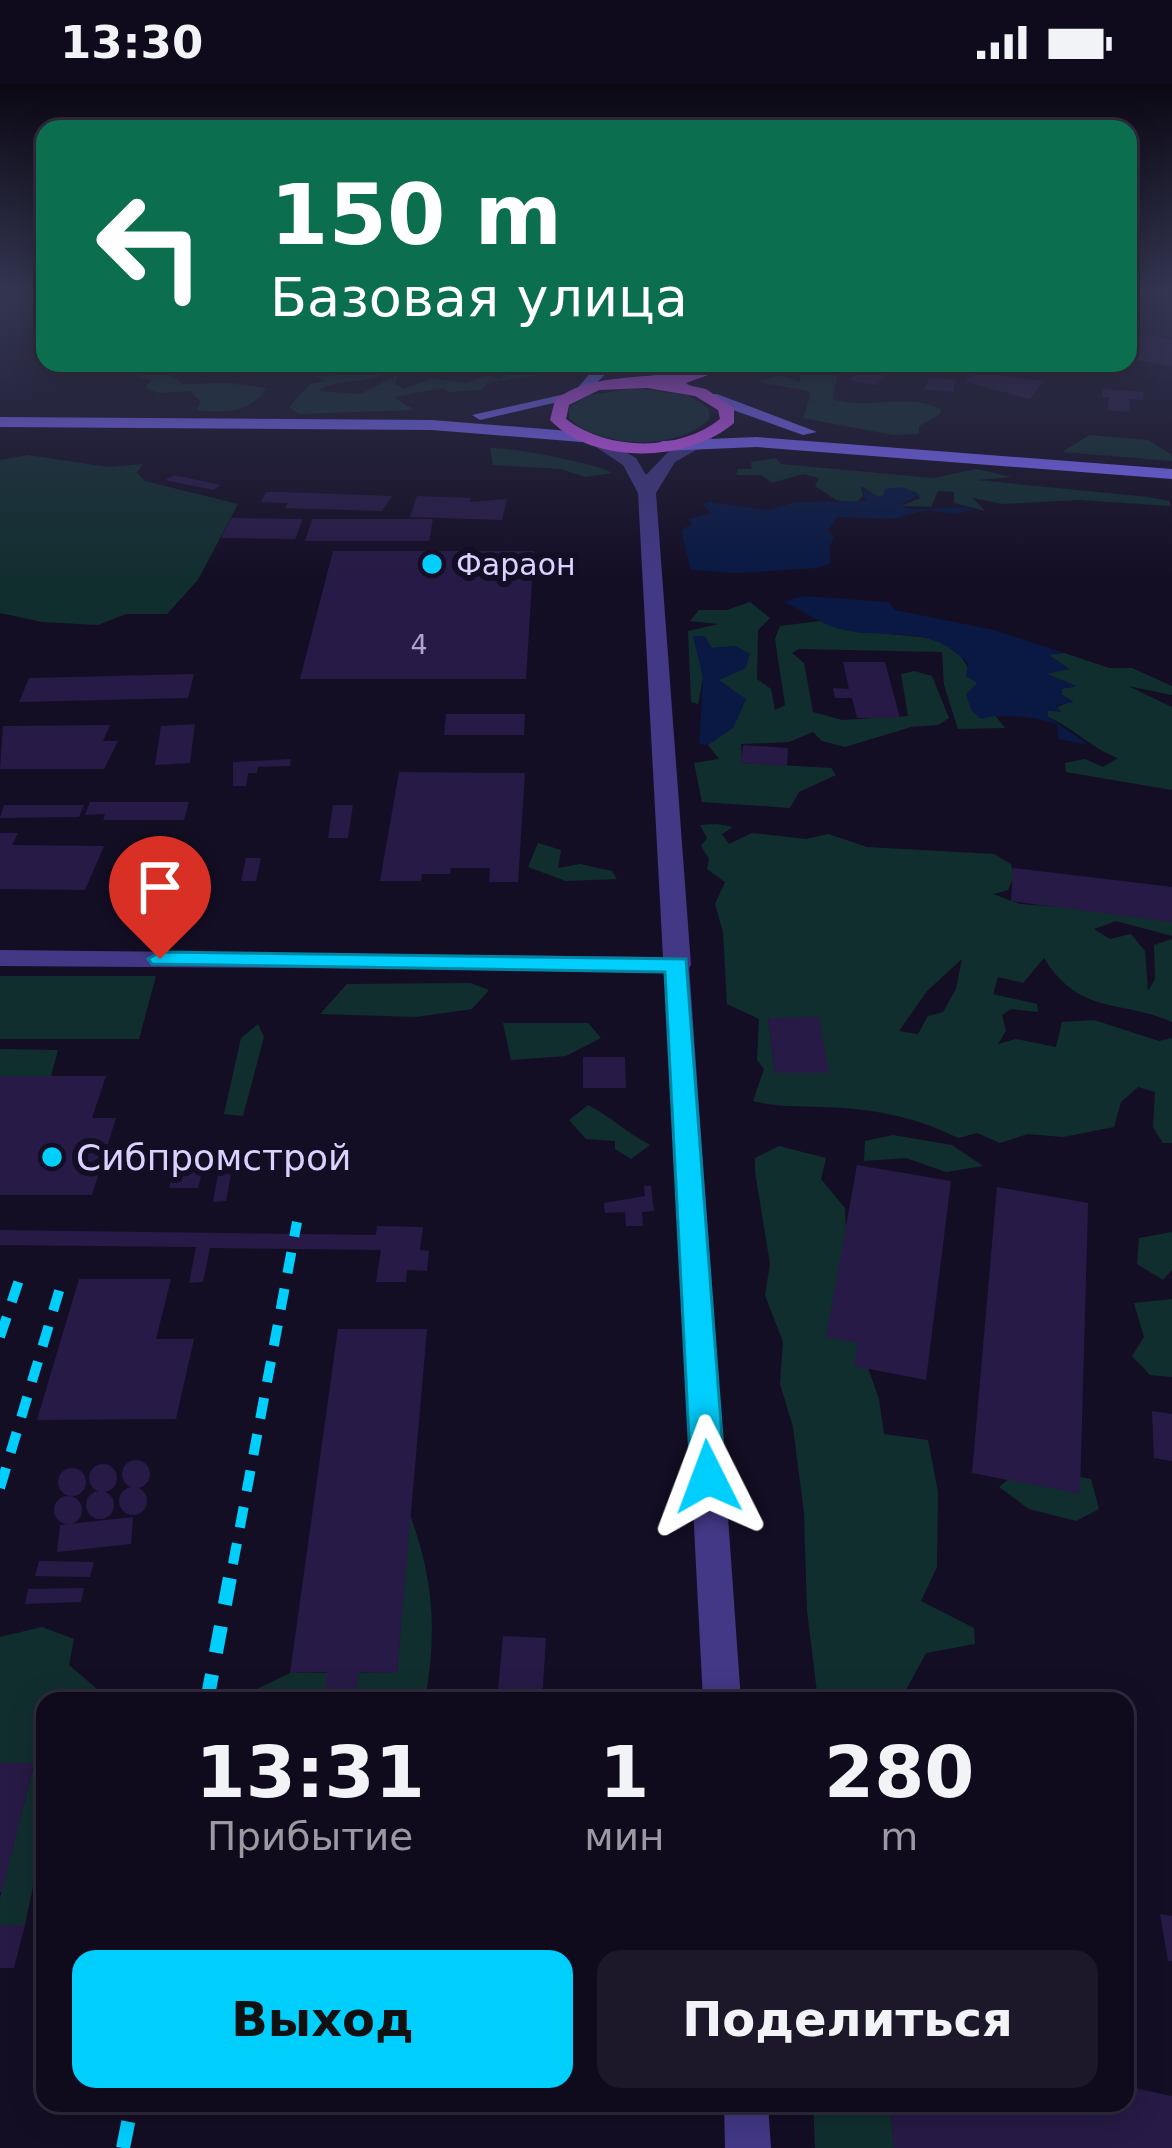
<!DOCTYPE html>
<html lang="ru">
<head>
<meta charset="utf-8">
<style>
  body { margin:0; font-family:"DejaVu Sans",sans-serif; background:#1d1829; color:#f1f3f6; height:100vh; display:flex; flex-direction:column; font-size:45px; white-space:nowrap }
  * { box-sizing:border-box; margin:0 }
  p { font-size:39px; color:#9b9aa3 }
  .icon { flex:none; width:66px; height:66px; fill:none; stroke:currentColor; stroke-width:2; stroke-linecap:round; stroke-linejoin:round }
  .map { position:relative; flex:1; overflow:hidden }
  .sheet { position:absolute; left:36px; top:1608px; width:1098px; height:420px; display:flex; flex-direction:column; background:#0f0a1c; border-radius:24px; box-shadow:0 6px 30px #0003,0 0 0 3px #2f2b3b }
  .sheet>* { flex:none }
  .hud { position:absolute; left:36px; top:36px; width:1101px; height:252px; border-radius:24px; box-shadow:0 6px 30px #0003,0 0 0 3px #2f2b3b; background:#0b6e4f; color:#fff; overflow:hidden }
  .pin { position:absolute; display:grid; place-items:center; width:102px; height:102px; color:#fff; margin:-123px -51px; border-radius:50% 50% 50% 0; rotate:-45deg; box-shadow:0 0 12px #0007 }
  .pin .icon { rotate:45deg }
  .me { position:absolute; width:132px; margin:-66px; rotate:357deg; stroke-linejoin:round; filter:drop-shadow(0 0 9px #0008) }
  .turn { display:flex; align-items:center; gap:42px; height:252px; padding:0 36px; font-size:54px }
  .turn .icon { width:156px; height:156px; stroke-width:2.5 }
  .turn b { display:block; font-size:84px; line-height:102px }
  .eta { display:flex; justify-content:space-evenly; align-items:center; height:204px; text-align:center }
  .eta b { font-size:72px; font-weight:600; line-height:84px }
  .cta { display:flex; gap:24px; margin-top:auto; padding:24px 36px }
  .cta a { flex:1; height:138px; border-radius:24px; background:#00cefd; color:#111; font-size:48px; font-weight:600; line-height:138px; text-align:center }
  .cta a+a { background:#1d1829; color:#f1f3f6 }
  .status { display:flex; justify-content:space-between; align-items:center; height:84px; padding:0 60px; background:#0f0a1c; direction:ltr }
  .status svg { height:33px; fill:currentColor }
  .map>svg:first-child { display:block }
  .green { fill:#112e2f; fill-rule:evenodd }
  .water { fill:#091943 }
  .building { fill:#271a46 }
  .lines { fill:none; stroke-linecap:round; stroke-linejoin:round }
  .minor { fill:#423885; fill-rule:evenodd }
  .tertiary { fill:#423885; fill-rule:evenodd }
  .secondary { fill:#7a69ff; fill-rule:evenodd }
  .primary { fill:#cf59ff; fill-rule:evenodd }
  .rail-far1 { stroke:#00cefd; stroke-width:10; stroke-dasharray:21 16; stroke-linecap:butt }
  .rail { stroke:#00cefd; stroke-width:14; stroke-dasharray:27 22; stroke-linecap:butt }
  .route { fill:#00cefd; stroke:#0086a4; stroke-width:3 }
  .poi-dot { fill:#00cefd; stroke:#140e25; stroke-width:4.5 }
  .labels { text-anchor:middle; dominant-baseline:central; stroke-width:12; stroke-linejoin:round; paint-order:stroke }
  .far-number-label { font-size:27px; fill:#aea4d1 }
  .far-poi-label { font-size:30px; fill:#dbd2ff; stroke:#140e25; text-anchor:start }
  .poi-label { font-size:36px; fill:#dbd2ff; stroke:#140e25; text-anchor:start }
</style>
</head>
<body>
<div class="status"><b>13:30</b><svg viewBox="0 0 49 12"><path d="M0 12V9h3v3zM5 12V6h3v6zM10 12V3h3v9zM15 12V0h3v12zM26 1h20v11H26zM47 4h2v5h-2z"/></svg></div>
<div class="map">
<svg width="1172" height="2064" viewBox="0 0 1172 2064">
  <rect width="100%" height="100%" fill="#140e25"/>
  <path class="green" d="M371 279H387L389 285C371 303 339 292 318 307L361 310 398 290 396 300 404 305 432 294 466 299 487 291 500 295 527 279H563L554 289 488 299 481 306 448 308 443 304 394 313 414 326 299 330 289 323 310 300 325 297 315 292 364 290Z
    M786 279H841L832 315C869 327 904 308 941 325L940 330 919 342V350L893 351 803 334 811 310 807 307 758 298 779 291 800 298V287L782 283Z
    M161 282 182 300 233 299 266 304C253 329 222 329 197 326L201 317 189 307 159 309 145 304 151 296 136 292 159 289Z
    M637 304 687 311 708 324 710 334C681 367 599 365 569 334V324L589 311Z
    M1090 351 1148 356 1172 371V377L1062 368Z
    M490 364C510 363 600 380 612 389L585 393 561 385 493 381Z
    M28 371 108 383 143 380 137 389 145 397 238 420 198 496 167 530H126L98 541 42 538 0 529V376Z
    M776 374 781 380 933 394 976 385 1012 393 977 396 1148 413 1170 417V422L1079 416 1003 420 973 414 985 427 954 419V408L938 407 931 423 901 422 920 414 916 408 888 404 884 412 878 413 861 402 863 412 856 419 836 416 815 402 819 394 803 390 772 399 761 391H736L738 385H752L751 378Z
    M750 518 770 534 758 546 757 595 771 605 775 626 785 621 775 555 780 542 820 537 845 546 942 555 956 564 977 599 974 605 1005 644 958 645 944 601 942 568 799 565 792 569 804 579 813 628 842 636 908 632 901 590 914 587 932 592 949 634 938 641 911 643 845 663 822 657 813 648 789 658 741 660 742 679 831 684 836 691 799 708 790 724 702 718 694 679 719 675 708 661 737 635 745 616 717 597 736 562 698 565 703 594 698 620 691 618 688 547 719 540 690 537 699 526H727Z
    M1064 569 1109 584H1132L1172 602V611L1128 602 1172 623V706L1066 688 1065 679 1085 675 1103 683 1118 674C1091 664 1074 644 1048 633L1047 627 1072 617 1062 611V604L1074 603 1047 590 1058 581 1046 570Z
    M717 740 733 743 722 750 729 760 752 749 806 755 828 750 867 763 994 770 1011 780 1014 792 1008 806 993 810 1020 820 1172 831V852L1116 837 1094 845 1110 855 1131 850 1145 867 1148 907 1155 895 1154 861 1172 855V938C1120 915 1080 932 1044 874L1023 899 998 893 993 910 1037 920 1038 928 1011 925 1002 931 1006 947 998 960 1016 955 1056 963 1062 938 1094 936 1159 957 1172 954V1059H1163L1153 1043 1155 1008 1138 1003 1121 1018 1114 1043 1063 1053 1028 1050 1000 1059 977 1049 958 1054C914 1032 870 1024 820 1023 796 1022 776 1023 753 1017L764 985 757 976 759 935 727 920 723 848 715 820 725 798 707 785 709 775 701 762 707 754 700 741ZM962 875 956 905 943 928 928 932 918 950 899 947 927 907ZM768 934 828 989H775Z
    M538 759 561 766 558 784 580 780 612 787 617 795 566 797 528 783Z
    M0 892H156L139 955H0Z
    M470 899 489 906 472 925 416 933 320 930 347 900Z
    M503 939H588L601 954 566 972 511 976Z
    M258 940 264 953 243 1032 224 1030 241 954Z
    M0 965 58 966 51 992H0Z
    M588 1021C610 1032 627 1049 650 1061L631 1075 615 1065V1057L586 1055 569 1036Z
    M893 1051 952 1061 983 1082 946 1088 906 1074 864 1077 865 1057Z
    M779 1062 826 1074 821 1095 845 1124 850 1233 879 1315 884 1350 928 1356 938 1408 937 1483 921 1517 974 1544 975 1560 926 1569 900 1617H818L807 1526 804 1429 793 1343 780 1300 783 1258 765 1211 770 1180 755 1088V1074Z
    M1172 1148V1186L1163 1196 1137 1180 1139 1154Z
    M1172 1215V1293L1150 1291 1132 1272 1144 1253 1134 1219Z
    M1023 1383 1091 1395 1099 1425 1076 1437 1029 1425 999 1403Z
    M410 1431C433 1493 437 1545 426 1611L410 1617H260L251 1608 290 1589 397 1588Z
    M42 1543 74 1555 69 1581 96 1604 92 1617H45V1719L37 1753 45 1761V1783L35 1793 25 1841H0V1814L34 1680 0 1679V1553Z
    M813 2019H890L894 2064H815Z"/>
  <path class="water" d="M903 403 920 411 899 421C920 431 949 419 974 425L955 430 928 426 891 435 837 433 828 446 835 453 829 462 831 479 818 484 736 489 691 486 681 446 692 440 688 435 711 429 702 421 708 418 768 426 796 418 867 417 861 405 882 414 885 405Z
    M802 512 888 518 895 526 994 546 1064 569 1049 571 1070 585 1047 590 1077 602 1062 605V611L1074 618 1056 621 1061 628 1048 627V633L1089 661 1059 655 1057 640C1033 633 1005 628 981 635L971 626 966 610 977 599 966 592 968 580C931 539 893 556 844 546 820 541 805 527 784 518Z
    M693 552H705L712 564 736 562 750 570 746 584 719 596 746 615 733 644 708 661 699 660 703 594Z"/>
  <path class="building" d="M1136 249 1172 256V282L1128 275V257Z
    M871 279H902L875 301 849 296Z
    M975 287 1000 291 1044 297 1030 315 965 298Z
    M929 293 956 296 953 308 925 305Z
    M1103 305 1144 308 1143 316 1130 315 1129 328 1108 326 1109 313H1102Z
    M174 391 221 401 213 406 165 396Z
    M266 408H283L392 412 382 427 285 424 288 419 261 418Z
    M417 412 471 414 470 418 507 415 502 436 410 433Z
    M231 434 303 435 295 455 221 454Z
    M312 435H433L429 457H305Z
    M333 467H534L526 595H300Z
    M843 578H885L900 634H857L852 614H835L833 604 849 605Z
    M194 590 188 614 19 618 29 594Z
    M446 630H525L524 651H444Z
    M195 640 190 679 155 681 161 642Z
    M110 641 103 657H118L104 685H0L3 642Z
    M743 661 788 664 787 682 741 679Z
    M291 675 290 682 258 683 257 689H248L246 702H233V678Z
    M399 688 525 689 518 798H489L490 784H451L450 790H422L421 797H380Z
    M90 718H189L184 736H103L105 730 85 731Z
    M4 721H84L79 733 0 734Z
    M333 721H353L348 754H328Z
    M0 749H18L12 761 104 762 85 806 0 805Z
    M159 764H176L169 786H153Z
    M246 774H261L256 797H241Z
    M1013 784 1172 803V838L1011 817Z
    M819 933 829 989H775L768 934Z
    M583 973H625L626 1004H583Z
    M0 992H106L92 1034H116L92 1111H0Z
    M177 1073H206L198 1104H169Z
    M857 1081 951 1097 926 1296 854 1282 858 1259 826 1253Z
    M218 1090H231L226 1117 213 1118Z
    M644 1102H651L654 1127 642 1128 643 1142H626L625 1128 605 1129 604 1119 645 1112Z
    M997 1103 1088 1119 1080 1410 972 1389Z
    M377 1142 423 1143 420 1166 429 1167 427 1187 407 1186 406 1198H376L381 1166 210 1164 203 1198 189 1199 196 1163 0 1161V1146L376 1151Z
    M79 1195H171L156 1255H194L176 1335 37 1336Z
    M338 1245H427L397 1589 359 1588 356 1617H324L327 1588 290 1589Z
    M1152 1327 1172 1330V1377L1154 1374Z
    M122 1390a14 14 0 1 1 28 0a14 14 0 1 1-28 0Z
    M89 1394a14 14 0 1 1 28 0a14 14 0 1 1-28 0Z
    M58 1398a14 14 0 1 1 28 0a14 14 0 1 1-28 0Z
    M119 1417a14 14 0 1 1 28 0a14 14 0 1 1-28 0Z
    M86 1421a14 14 0 1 1 28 0a14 14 0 1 1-28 0Z
    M54 1426a14 14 0 1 1 28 0a14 14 0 1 1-28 0Z
    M133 1433 131 1460 57 1468 60 1441Z
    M39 1477 94 1478 90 1493 35 1492Z
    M84 1504 81 1518 25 1520 28 1505Z
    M503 1552 546 1554 542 1617H497Z
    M0 1679H34L2 1808H0Z
    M1160 1830 1172 1832V1877H1168Z
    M0 1841H25L14 1884H0Z
    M1125 2002 1172 2012V2064H894L890 2019H1125Z"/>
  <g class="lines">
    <path class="minor" d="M677 874 689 881 741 1617H703L665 881Z
      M724 2019H768L771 2064H725Z"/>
    <path class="tertiary" d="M706 348 712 349V357L675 378 656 409 691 881 687 887 0 882V866L663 873 638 409 623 381 587 357 601 353 636 374 646 391 672 364Z"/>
    <path class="secondary" d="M599 279H616L587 309H576L575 314 480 336 472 331 574 308Z
      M639 279H656L695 305 687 310 664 301Z
      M705 310H717L817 348 803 351 705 316Z
      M0 333 432 336 581 348 589 353 581 358 432 346 0 343Z
      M756 353 1172 385V395L756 363 662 367 654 362 662 357Z"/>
    <path class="primary" d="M720 279H742L683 300 706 305 734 324V339C687 379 594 381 550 336L555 316C598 283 666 300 720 279ZM647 304 695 312 718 326 720 335C679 368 607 367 566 335L569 321 599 306Z"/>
    <path class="rail-far1" d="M0 1253 22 1187
      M0 1404 63 1194
      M233 1480 297 1138"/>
    <path class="rail" d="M207 1617 233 1477
      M123 2064 132 2019"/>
  </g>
  <linearGradient id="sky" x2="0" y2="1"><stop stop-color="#0b0814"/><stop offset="0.42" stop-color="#343651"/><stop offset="1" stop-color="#343651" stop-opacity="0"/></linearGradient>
  <rect width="1172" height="495" fill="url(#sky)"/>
  <path class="route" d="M160 868 686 875 725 1393 720 1403 708 1407 696 1403 691 1393 665 888 152 880 148 875Z"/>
  <g class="poi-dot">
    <circle cx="432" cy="480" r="12"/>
    <circle cx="52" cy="1073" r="12"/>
  </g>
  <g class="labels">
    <g class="far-number-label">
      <text x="419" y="560">4</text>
    </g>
    <g class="far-poi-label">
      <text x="456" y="480">Фараон</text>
    </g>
    <g class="poi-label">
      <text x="76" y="1073">Сибпромстрой</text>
    </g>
  </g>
</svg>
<div class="pin" style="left:160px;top:875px;background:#d93025"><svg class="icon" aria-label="arrive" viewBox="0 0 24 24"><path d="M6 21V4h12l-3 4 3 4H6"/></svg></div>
<svg class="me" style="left:708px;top:1393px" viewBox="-20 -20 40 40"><path d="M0-17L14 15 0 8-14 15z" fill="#00cefd" stroke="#fff" stroke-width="4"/></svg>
<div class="hud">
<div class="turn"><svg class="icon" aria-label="left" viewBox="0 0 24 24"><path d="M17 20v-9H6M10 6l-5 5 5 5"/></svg><div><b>150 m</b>Базовая улица</div></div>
</div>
<section class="sheet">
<div class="eta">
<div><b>13:31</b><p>Прибытие</p></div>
<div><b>1</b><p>мин</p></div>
<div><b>280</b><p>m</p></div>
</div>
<div class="cta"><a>Выход</a><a>Поделиться</a></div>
</section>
</div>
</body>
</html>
